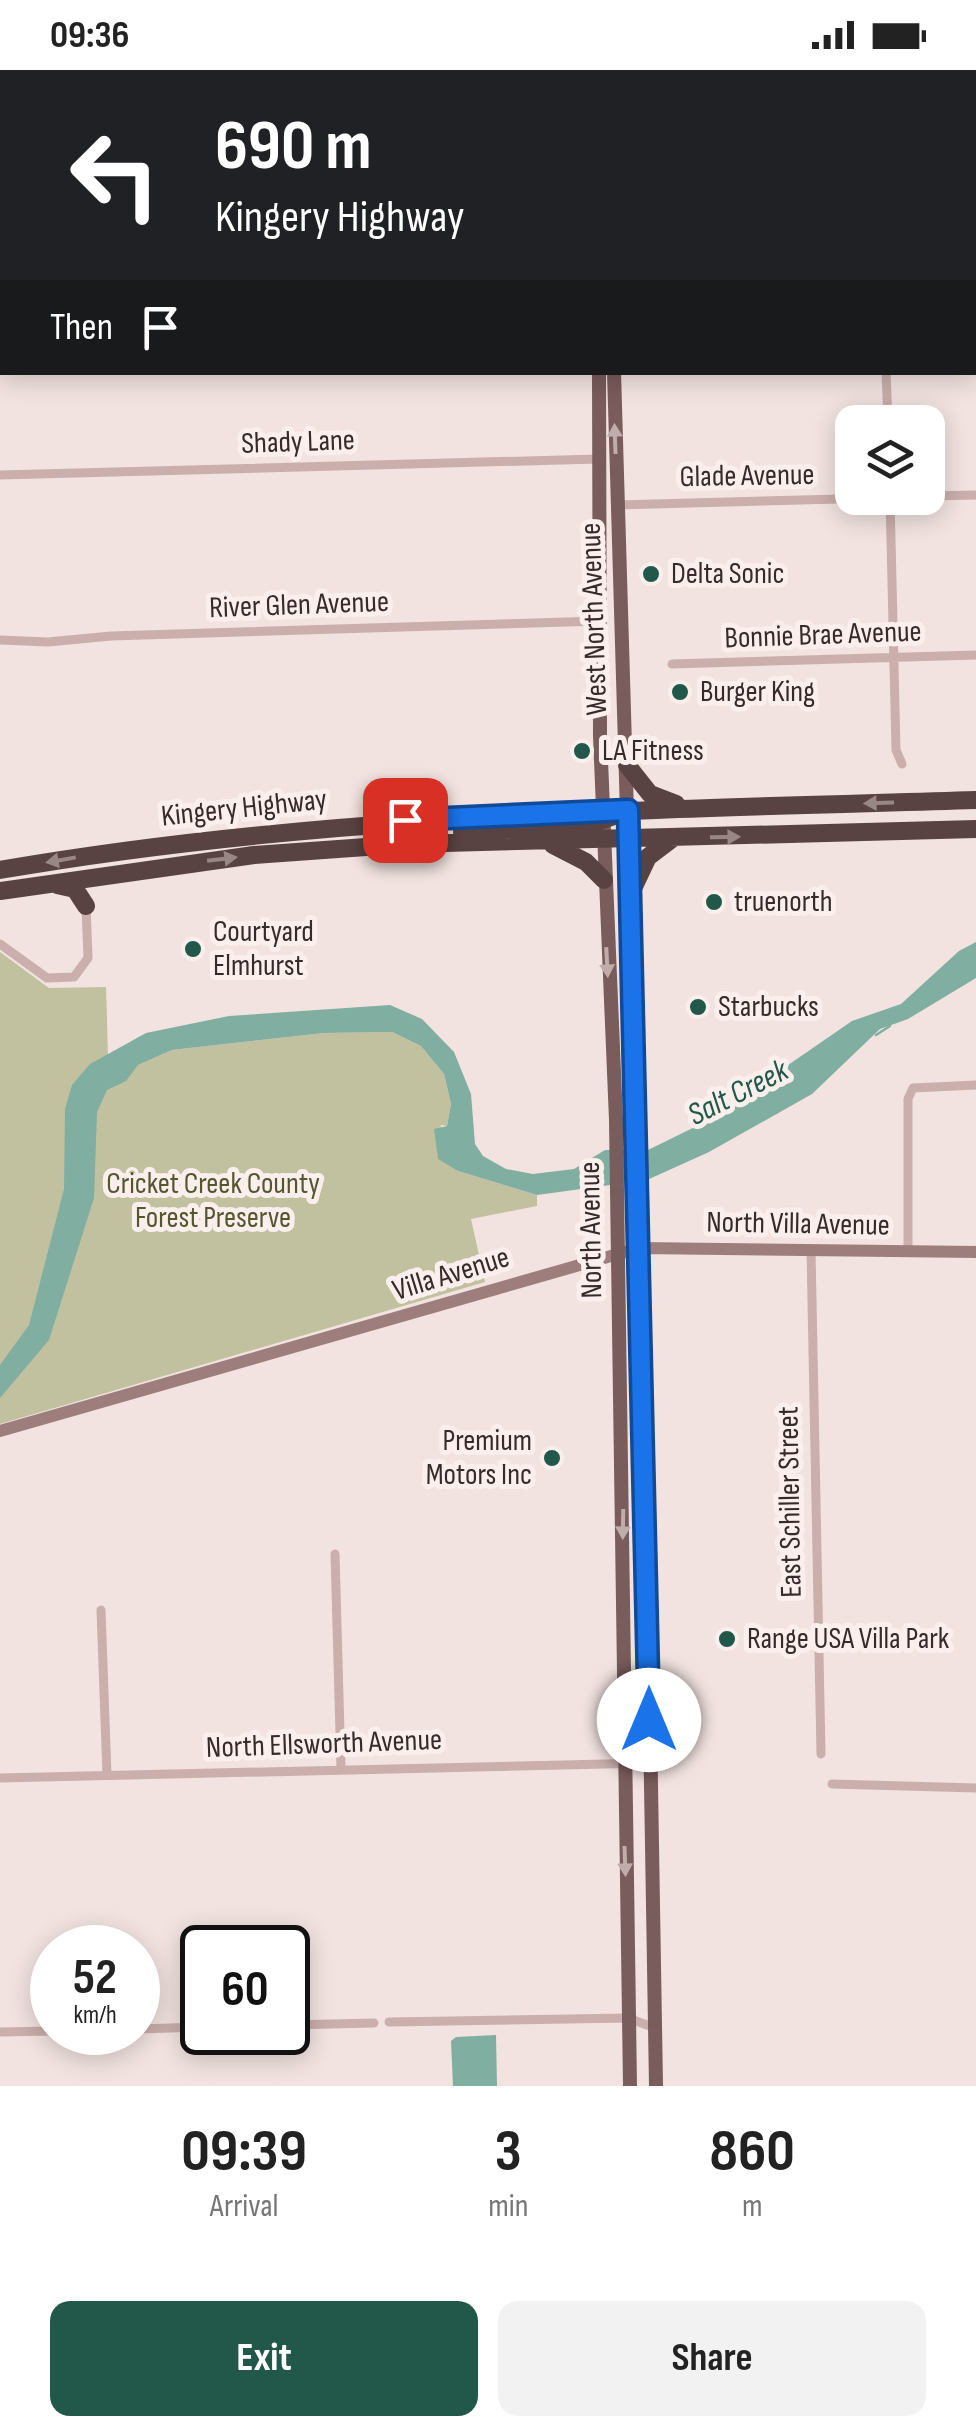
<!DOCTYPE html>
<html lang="en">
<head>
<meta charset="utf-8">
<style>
  body { margin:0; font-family:"Sofia Sans Condensed",sans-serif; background:#f2f2f2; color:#222; height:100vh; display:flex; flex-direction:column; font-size:38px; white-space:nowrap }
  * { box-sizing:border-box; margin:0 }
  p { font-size:32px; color:#767676 }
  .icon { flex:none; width:55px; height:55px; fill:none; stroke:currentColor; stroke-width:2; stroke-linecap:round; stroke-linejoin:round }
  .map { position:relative; height:2016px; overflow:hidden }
  .sheet { display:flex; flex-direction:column; background:#fff; flex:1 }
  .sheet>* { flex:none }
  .top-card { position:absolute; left:0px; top:0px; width:978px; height:305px; box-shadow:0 5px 25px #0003; background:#202124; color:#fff; overflow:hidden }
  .buttons { position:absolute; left:835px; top:335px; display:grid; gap:20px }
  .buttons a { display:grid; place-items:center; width:110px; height:110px; border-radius:20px; background:#fff; box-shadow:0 5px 25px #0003; font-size:50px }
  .speed { position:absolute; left:30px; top:1855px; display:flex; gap:20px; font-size:50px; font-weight:700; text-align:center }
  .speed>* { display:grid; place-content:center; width:130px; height:130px; border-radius:50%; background:#fff; box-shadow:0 5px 25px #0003; line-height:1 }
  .speed small { font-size:25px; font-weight:400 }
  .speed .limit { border:5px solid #111; border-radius:15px; background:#fff; color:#111 }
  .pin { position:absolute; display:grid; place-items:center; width:85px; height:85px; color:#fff; margin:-42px; border-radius:20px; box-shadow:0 5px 15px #0006 }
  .me { position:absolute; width:110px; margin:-55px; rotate:0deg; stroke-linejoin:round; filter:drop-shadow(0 0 8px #0008) }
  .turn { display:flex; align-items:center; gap:35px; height:210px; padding:0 50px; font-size:45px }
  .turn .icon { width:130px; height:130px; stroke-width:2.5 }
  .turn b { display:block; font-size:70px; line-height:85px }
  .then { display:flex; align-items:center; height:95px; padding:0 50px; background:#0003; gap:20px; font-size:38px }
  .eta { display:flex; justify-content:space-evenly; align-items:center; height:170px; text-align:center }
  .eta b { font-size:60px; font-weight:700; line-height:70px }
  .cta { display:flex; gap:20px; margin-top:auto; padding:20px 50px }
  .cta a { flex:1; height:115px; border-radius:20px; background:#21584a; color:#fff; font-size:40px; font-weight:700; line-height:115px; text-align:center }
  .cta a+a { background:#f2f2f2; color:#222 }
  .status { display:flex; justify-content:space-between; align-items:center; height:70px; padding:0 50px; background:#fff; direction:ltr }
  .status svg { height:28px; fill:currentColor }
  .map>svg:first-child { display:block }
  .green { fill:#c1c1a0 }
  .water { fill:#80aea1 }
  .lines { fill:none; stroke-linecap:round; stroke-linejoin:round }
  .stream { stroke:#80aea1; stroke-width:2.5 }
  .street { stroke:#caafac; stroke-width:9 }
  .secondary { stroke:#9e7e7d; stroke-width:12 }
  .primary { stroke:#795c5c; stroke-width:14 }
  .highway { stroke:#594242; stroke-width:18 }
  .oneway { fill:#c0adab }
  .oneway2 { fill:#998786 }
  .route-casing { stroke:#114b97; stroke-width:25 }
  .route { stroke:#1a73e8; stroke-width:18 }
  .poi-dot { fill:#21584a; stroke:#faefec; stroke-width:4 }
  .labels { text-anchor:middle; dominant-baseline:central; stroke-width:10; stroke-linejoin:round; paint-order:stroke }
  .street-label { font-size:30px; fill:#382a2b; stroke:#faefec }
  .poi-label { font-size:30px; fill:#382a2b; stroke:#faefec; text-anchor:start }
  .park-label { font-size:30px; fill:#54562f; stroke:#faefec }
  .water-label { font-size:32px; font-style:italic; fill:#21584a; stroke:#faefec }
</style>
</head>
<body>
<div class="status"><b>09:36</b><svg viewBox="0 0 49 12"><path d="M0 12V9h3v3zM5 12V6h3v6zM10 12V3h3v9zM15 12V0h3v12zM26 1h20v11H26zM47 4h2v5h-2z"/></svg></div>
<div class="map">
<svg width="976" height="2016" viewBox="0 0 976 2016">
  <rect width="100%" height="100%" fill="#f2e3e0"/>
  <path class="green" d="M0 882 49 918 106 917 108 985 138 995 172 980 324 963 392 962 421 976 444 1004 451 1034 447 1056 441 1055 437 1085 458 1101 537 1125V1136L471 1149 485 1212 0 1354Z"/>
  <path class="water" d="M976 872V908L908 949 880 959 812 1024 709 1082 647 1110 537 1125 458 1101 438 1089 434 1059 447 1056 451 1034 444 1004 421 976 392 962 324 963 172 980 138 995 126 1011 107 1020 97 1042 94 1128 49 1270 0 1328V1295L29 1255 64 1119 65 1039 72 1015 90 994 146 963 229 946 390 935 422 949 454 982 471 1024 475 1074 483 1086 506 1099 533 1104 574 1099 605 1080H648L707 1051 852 951 901 934 959 881Z
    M496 1965 497 2016H453L451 1971 456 1967Z"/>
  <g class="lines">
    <path class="stream" d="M876 965 890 956"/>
    <path class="street" d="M37 0V2
      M292 0V2
      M879 0V2
      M0 76H2
      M975 114H976
      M975 262H976
      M886 302 888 352
      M0 405 598 389
      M928 426 976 425
      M890 428 896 680 902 694
      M617 435 878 428
      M0 570 48 572 111 566 600 551
      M672 594 976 585
      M0 874 47 908 74 907 88 888 86 836
      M811 1180 821 1684
      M908 1181V1029L913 1018 976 1015
      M335 1484 341 1699
      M101 1540 107 1705
      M0 1708 649 1693
      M832 1714 976 1718
      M389 1952 628 1948 655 1958
      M288 1955 374 1953
      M138 1959 202 1957
      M0 1962 52 1961"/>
    <path class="secondary" d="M0 1361 639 1178 976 1182"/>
    <path class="primary" d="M602 0V2
      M599 302 600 666 616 1050 630 2016
      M614 302 645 1354 656 2016"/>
    <path class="highway" d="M627 695 650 724 676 734
      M462 762 588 755 614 746
      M553 775 586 792 604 810
      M0 800C324 744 649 740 976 730
      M57 815 75 819 86 836
      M0 821 254 785 408 774 976 759
      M630 825 648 787 673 768"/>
  </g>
  <defs><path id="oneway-solid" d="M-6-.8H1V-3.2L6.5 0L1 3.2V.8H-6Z" transform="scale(2.5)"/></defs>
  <g class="oneway">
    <use href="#oneway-solid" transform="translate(615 369) rotate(-92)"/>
    <use href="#oneway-solid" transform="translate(607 892) rotate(87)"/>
    <use href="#oneway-solid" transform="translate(623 1454) rotate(91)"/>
    <use href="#oneway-solid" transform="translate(625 1791) rotate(88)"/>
  </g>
  <g class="oneway2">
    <use href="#oneway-solid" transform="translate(879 733) rotate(178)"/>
    <use href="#oneway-solid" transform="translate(725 767) rotate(-1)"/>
    <use href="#oneway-solid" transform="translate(222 789) rotate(-7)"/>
    <use href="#oneway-solid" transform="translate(61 790) rotate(170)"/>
  </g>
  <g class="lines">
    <defs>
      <path id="route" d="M405 750 628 740 649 1650"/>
    </defs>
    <use href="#route" class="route-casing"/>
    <use href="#route" class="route"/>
  </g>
  <g class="poi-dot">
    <circle cx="651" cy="504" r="10"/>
    <circle cx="680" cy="622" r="10"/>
    <circle cx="582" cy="681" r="10"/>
    <circle cx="714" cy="832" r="10"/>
    <circle cx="193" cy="879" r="10"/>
    <circle cx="698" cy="937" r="10"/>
    <circle cx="552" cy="1388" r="10"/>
    <circle cx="727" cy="1569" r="10"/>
  </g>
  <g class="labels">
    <g class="street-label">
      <text transform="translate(298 372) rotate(-2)">Shady Lane</text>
      <text transform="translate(747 406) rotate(-1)">Glade Avenue</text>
      <text transform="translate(299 535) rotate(-2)">River Glen Avenue</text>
      <text transform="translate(594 549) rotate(-92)">West North Avenue</text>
      <text transform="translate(823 565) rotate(-2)">Bonnie Brae Avenue</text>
      <text transform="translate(244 738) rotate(-6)">Kingery Highway</text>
      <text transform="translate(798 1154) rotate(1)">North Villa Avenue</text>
      <text transform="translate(591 1160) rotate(-91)">North Avenue</text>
      <text transform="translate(451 1204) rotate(-17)">Villa Avenue</text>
      <text transform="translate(790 1432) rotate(-91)">East Schiller Street</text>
      <text transform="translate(324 1674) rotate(-2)">North Ellsworth Avenue</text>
    </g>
    <g class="poi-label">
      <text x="671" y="504">Delta Sonic</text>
      <text x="700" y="622">Burger King</text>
      <text x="602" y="681">LA Fitness</text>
      <text x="734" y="832">truenorth</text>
      <text x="213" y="862">Courtyard<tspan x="213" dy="34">Elmhurst</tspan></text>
      <text x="718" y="937">Starbucks</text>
      <text x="532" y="1371" text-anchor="end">Premium<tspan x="532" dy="34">Motors Inc</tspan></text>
      <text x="747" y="1569">Range USA Villa Park</text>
    </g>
    <g class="park-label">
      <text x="213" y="1114">Cricket Creek County<tspan x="213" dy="34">Forest Preserve</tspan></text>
    </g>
    <g class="water-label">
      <text transform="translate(738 1023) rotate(-27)">Salt Creek</text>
    </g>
  </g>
</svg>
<div class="buttons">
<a><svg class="icon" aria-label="layers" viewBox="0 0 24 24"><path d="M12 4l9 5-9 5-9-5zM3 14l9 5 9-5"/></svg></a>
</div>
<div class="speed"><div>52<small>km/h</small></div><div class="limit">60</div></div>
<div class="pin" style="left:405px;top:750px;background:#d93025"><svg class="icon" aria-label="arrive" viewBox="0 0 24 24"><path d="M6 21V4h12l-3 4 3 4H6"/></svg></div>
<svg class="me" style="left:649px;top:1650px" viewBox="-20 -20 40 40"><circle r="19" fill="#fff"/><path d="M0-13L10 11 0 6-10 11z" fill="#1a73e8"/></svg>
<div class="top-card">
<div class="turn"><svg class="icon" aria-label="left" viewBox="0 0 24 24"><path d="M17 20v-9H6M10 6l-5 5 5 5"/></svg><div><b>690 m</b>Kingery Highway</div></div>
<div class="then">Then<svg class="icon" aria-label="arrive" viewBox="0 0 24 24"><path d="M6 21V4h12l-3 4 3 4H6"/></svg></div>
</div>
</div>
<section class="sheet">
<div class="eta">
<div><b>09:39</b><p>Arrival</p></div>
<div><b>3</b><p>min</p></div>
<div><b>860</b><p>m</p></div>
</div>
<div class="cta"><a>Exit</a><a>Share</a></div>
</section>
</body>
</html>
